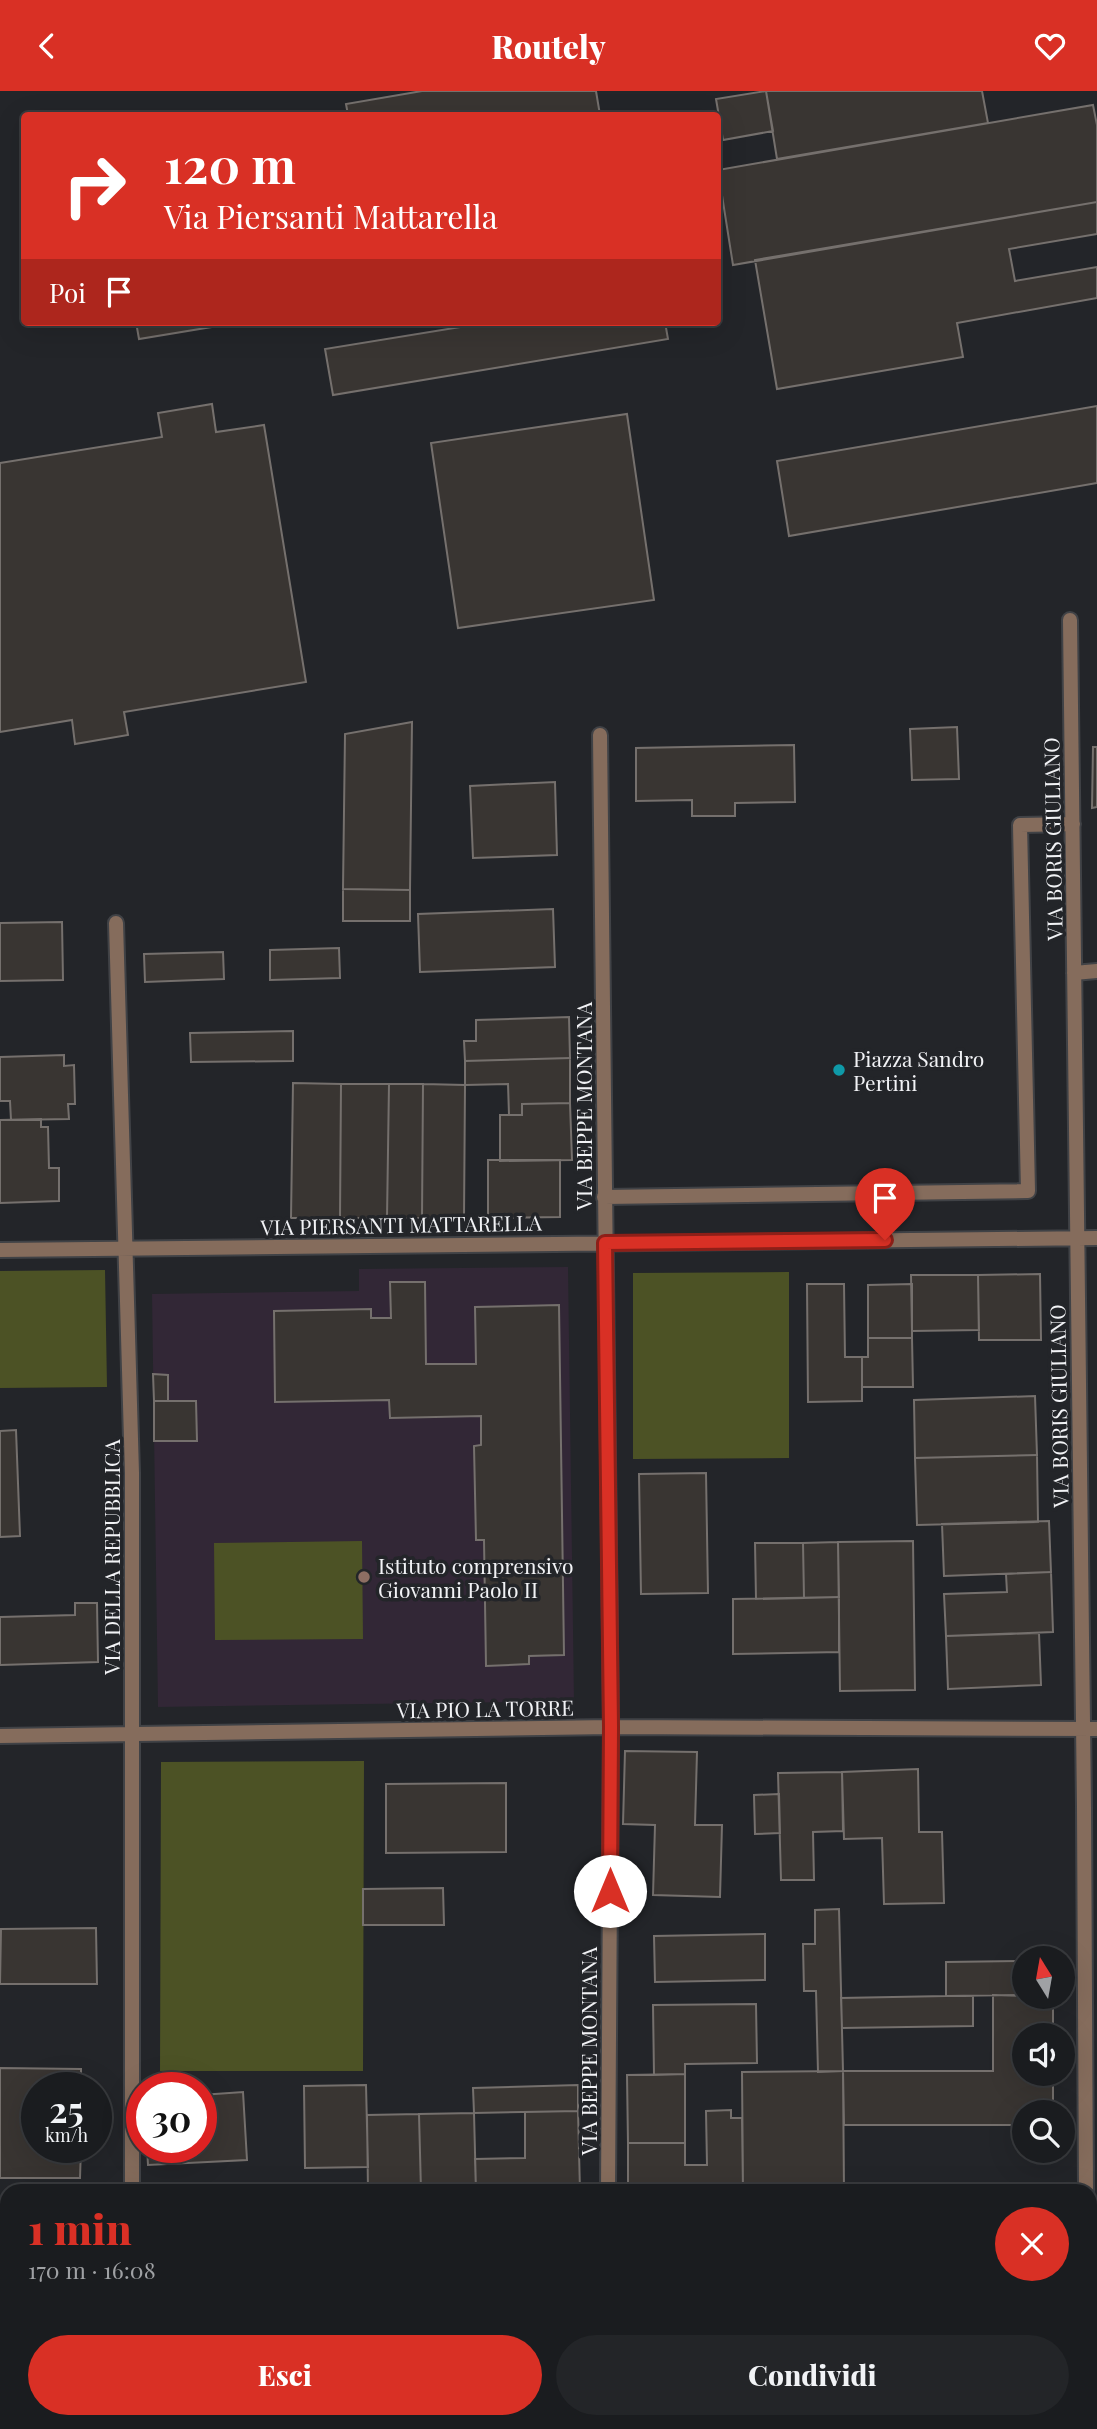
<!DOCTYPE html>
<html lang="it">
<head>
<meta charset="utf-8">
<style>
  body { margin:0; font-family:"Playfair Display",serif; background:#232528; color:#f1f3f6; height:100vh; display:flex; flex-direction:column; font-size:26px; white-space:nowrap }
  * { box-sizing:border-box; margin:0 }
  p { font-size:23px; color:#9fa1a4 }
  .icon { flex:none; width:38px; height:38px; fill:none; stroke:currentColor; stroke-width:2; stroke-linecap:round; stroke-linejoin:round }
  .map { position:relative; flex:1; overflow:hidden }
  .sheet { position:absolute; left:0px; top:2093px; width:1097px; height:245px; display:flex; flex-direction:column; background:#1a1c1f; border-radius:21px 21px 0 0; box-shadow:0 7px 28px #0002,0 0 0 2px #383a3d }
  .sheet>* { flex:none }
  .banner { position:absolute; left:21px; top:21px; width:700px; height:214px; border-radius:7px; box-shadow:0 7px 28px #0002,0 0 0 2px #383a3d; background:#d93025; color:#fff; overflow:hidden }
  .needle { width:46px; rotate:349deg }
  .controls { position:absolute; left:1012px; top:1855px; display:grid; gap:14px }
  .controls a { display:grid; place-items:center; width:63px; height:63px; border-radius:50%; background:#1a1c1f; box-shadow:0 7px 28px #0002,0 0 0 2px #383a3d; font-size:35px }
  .speed { position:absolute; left:21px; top:1981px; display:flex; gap:14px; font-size:35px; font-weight:700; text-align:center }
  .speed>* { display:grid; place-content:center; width:91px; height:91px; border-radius:50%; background:#1a1c1f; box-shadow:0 7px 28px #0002,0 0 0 2px #383a3d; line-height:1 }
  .speed small { font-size:18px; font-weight:400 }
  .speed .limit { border:10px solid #d22; background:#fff; color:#111 }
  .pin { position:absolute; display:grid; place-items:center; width:60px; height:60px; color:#fff; margin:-72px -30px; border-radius:50% 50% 50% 0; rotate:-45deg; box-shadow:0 0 7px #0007 }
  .pin .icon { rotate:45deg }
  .me { position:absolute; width:77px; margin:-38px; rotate:0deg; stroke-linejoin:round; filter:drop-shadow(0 0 5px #0008) }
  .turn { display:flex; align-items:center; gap:24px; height:147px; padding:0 28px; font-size:32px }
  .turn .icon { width:91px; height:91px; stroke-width:2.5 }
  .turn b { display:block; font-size:49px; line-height:60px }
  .then { display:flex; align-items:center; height:66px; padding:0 28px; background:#0003; gap:14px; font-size:26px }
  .round { display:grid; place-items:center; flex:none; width:74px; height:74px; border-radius:37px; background:#232528 }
  .summary { display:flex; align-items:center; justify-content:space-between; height:119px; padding:0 28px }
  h1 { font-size:42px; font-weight:800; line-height:52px; color:#d93025 }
  .cta { display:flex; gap:14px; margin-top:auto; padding:14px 28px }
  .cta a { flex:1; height:80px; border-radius:42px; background:#d93025; color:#fff; font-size:28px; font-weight:800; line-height:80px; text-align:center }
  .cta a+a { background:#232528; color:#f1f3f6 }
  header { display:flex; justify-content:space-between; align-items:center; height:91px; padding:0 28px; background:#d93025; color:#fff; font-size:32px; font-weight:800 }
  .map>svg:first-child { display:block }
  .education { fill:#322736 }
  .green { fill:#4c5225 }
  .building { fill:#393532; stroke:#75706d; stroke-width:2 }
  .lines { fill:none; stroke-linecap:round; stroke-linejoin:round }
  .street-casing { stroke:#404246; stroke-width:18 }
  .secondary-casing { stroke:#404246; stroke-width:18 }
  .street { stroke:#856c5c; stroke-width:14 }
  .secondary { stroke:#bc957a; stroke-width:14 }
  .route-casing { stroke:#8d1f18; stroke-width:18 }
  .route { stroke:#d93025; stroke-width:12 }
  .culture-dot { fill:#0f9aa8; stroke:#232529; stroke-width:2.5 }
  .education-dot { fill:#8d6e63; stroke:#232529; stroke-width:2.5 }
  .labels { text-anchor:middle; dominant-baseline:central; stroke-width:7; stroke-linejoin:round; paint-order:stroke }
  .street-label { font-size:21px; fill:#f1f2f5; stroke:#232529 }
  .poi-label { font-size:21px; fill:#f1f2f5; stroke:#232529; text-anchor:start }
</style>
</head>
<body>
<header><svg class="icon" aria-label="back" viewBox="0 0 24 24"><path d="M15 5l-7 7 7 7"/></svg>Routely<svg class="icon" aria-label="heart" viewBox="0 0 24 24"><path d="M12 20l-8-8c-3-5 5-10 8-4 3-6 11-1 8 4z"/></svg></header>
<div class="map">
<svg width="1097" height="2338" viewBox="0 0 1097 2338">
  <rect width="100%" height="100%" fill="#232529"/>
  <path class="education" d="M568 1176 574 1610 158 1616 152 1203 359 1200V1178Z"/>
  <path class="green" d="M105 1179 107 1296 0 1297V1180Z
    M789 1181V1367L633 1368V1182Z
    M362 1450 363 1548 215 1549 214 1452Z
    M364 1670 363 1980H160L161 1671Z"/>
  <path class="building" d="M422 0H596L600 24H348L346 13Z
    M766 0 773 40 723 49 716 8Z
    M766 0H982L988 32 777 68Z
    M1093 14 1097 34V111L733 174 718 79Z
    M1097 111V143L1009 158 1015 190 1097 176V207L957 232 963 266 777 298 755 169Z
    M136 231H242L139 248Z
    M491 231H665L668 248 333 304 325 258Z
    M212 313 216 341 264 334 306 591 124 621 128 644 75 653 72 629 0 641V372L162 346 158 322Z
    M1097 315V392L789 445 777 370Z
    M627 323 654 509 458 537 431 352Z
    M412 631 410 799 343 798 345 643Z
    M957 636 959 688 912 689 910 638Z
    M794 654 795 711 735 712V725H692V709L636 710V657Z
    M1093 656H1097V716L1092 717Z
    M555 691 557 764 473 767 470 695Z
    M343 798 410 799V830H343Z
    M553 818 555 876 420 881 418 823Z
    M62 831 63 889 0 890V832Z
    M339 857 340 887 270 889V859Z
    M223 861 224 888 145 891 144 863Z
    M569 926 570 967 465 970 464 950H476V929Z
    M293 940V970L191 971 190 942Z
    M64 964V975L74 974 75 1013H68L69 1028 11 1029 10 1010H0V966Z
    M570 967V1012L522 1013V1024H509L508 993 465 994V970Z
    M293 992 341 993 340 1127H291Z
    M341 993H389L387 1127H340Z
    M389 993H423L422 1127H387Z
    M423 993 465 994 464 1127H422Z
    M570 1012 572 1069 500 1070V1024H522V1013Z
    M41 1028V1036H48L49 1077H59V1110L0 1112V1029Z
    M488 1069H560V1126L488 1127Z
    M1040 1183 1041 1249H979L978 1184Z
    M911 1184H978L979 1239 912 1240Z
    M390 1191H425L426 1273H476L475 1216 559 1214 564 1564 529 1565V1573L486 1575 484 1449H476L474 1355 481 1354V1325L390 1327 389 1309 275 1311 274 1220 371 1218V1227H391Z
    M807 1193H844L845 1266H862V1310L808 1311Z
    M912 1193V1247H868V1194Z
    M868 1247H912L913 1296H862V1266H868Z
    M153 1283 168 1284V1310H154Z
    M1035 1305 1037 1364 915 1367 914 1309Z
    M154 1310H196L197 1350H154Z
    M16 1339 20 1445 0 1446V1340Z
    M1037 1364 1038 1431 917 1434 915 1367Z
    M706 1382 708 1502 641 1503 639 1383Z
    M1049 1430 1051 1481 944 1485 942 1433Z
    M913 1450 915 1599 840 1600 838 1451Z
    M838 1451 839 1506 804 1507 803 1452Z
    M755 1452H803L804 1507 756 1508Z
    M1051 1481 1053 1541 946 1545 944 1503 1007 1501 1006 1483Z
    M839 1506V1561L733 1563V1508Z
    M75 1512H97L98 1571 0 1574V1526L75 1524Z
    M1039 1542 1041 1594 948 1598 946 1545Z
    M625 1660 697 1661 695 1734H722L720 1806 653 1804 655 1734 623 1733Z
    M918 1678 919 1741H942L944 1812 884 1813 882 1747 844 1748 842 1681Z
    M842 1681 843 1740 813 1741 814 1789H781L778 1682Z
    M506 1692V1761L386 1762V1693Z
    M779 1703 780 1742 755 1743 754 1704Z
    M443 1797 444 1834H363V1798Z
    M839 1818 843 1980 818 1981 816 1900H804L803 1853H815V1819Z
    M96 1837 97 1893H0L1 1838Z
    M765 1843V1889L655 1891 654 1845Z
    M1024 1870V1904L946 1905V1871Z
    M993 1904 1053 1906V1944H1024V1983H1053V2021H1024V2034H844L843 1980H993Z
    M946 1905H973V1935L842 1937 841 1907Z
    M756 1913 757 1972 685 1973V1983L654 1984 653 1914Z
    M0 1977 81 1978V1997H37V2056H81L80 2087H0Z
    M843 1980 844 2100H743L742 1981Z
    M685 1983V2052H628L627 1984Z
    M366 1994 368 2076 305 2077 304 1995Z
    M578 1994V2020L474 2022 473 1997Z
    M243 2001 247 2069 148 2074 147 2056H201V2004Z
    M731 2019V2027H742L743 2100H628V2052H685V2074H707L706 2020Z
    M578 2020 580 2100H476L475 2068 525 2067V2021Z
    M474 2022 476 2100H421L419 2023Z
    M419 2023 421 2100H368L367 2024Z"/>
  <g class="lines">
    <defs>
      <path id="street" d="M1070 529 1084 1716 1086 2100
        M600 644 611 1636 608 2100
        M116 832 132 1382V2100
        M1074 882 1097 880
        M604 1106 1028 1100 1020 734 1073 733
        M0 1159 1097 1147
        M0 1645 611 1636 1097 1638
        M1090 2152H1097
        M0 2162H7"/>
      <path id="secondary" d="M0 2294H7
        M1090 2320H1097"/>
    </defs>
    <use href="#street" class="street-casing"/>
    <use href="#secondary" class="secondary-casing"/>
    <use href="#street" class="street"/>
    <use href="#secondary" class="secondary"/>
  </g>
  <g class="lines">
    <defs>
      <path id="route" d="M610 1800 611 1636 605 1152 885 1149"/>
    </defs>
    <use href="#route" class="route-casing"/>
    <use href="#route" class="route"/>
  </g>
  <circle class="culture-dot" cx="839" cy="979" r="7"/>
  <circle class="education-dot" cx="364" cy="1486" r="7"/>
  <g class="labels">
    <g class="street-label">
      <text transform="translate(1052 748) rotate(-91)">VIA BORIS GIULIANO</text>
      <text transform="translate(583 1015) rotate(-90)">VIA BEPPE MONTANA</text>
      <text transform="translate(401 1133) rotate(-1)">VIA PIERSANTI MATTARELLA</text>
      <text transform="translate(1058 1315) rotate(-91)">VIA BORIS GIULIANO</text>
      <text transform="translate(111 1466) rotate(-90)">VIA DELLA REPUBBLICA</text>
      <text transform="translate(485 1617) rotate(-1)">VIA PIO LA TORRE</text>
      <text transform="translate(588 1960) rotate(-90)">VIA BEPPE MONTANA</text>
    </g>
    <g class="poi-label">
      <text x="853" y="967">Piazza Sandro<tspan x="853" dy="24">Pertini</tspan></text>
      <text x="378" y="1474">Istituto comprensivo<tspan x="378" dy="24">Giovanni Paolo II</tspan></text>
    </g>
  </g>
</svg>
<div class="controls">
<a><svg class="needle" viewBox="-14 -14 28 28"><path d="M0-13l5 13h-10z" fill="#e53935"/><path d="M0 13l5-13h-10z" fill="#9fa1a4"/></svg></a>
<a><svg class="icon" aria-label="sound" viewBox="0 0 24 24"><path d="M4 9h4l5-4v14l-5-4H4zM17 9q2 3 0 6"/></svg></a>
<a><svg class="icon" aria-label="search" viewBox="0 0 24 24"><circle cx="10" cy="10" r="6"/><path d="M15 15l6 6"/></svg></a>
</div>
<div class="speed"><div>25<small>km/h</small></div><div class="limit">30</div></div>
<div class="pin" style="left:885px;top:1149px;background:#d93025"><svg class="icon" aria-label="arrive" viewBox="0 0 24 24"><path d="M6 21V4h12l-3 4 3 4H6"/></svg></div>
<svg class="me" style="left:610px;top:1800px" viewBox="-20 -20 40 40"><circle r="19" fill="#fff"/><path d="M0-13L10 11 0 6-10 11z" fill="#d93025"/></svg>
<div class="banner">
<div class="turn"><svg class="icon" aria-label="right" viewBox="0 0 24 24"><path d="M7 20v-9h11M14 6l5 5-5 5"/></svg><div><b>120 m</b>Via Piersanti Mattarella</div></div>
<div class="then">Poi<svg class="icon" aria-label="arrive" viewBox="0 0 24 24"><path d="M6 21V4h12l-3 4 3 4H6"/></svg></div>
</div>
<section class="sheet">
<div class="summary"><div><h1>1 min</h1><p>170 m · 16:08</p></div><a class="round" style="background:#d93025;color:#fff"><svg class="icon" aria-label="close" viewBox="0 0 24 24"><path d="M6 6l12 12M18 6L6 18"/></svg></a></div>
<div class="cta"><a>Esci</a><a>Condividi</a></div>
</section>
</div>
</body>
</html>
